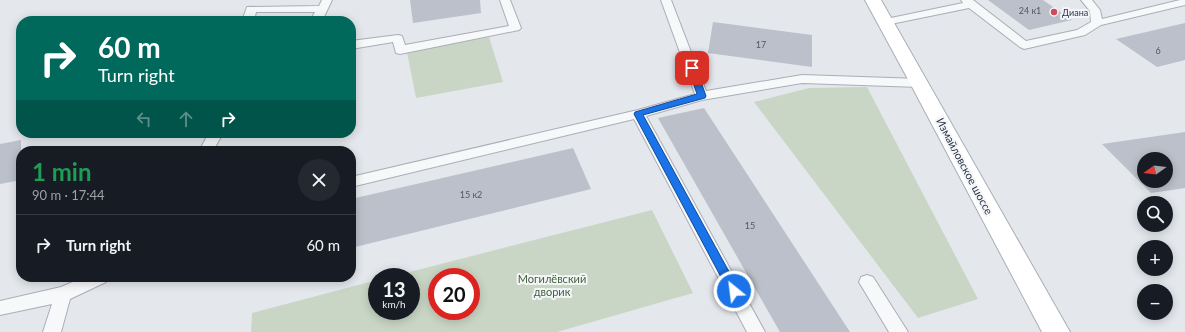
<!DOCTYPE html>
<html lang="en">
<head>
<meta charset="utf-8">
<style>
  body { margin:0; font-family:Lato,sans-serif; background:#242831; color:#f1f3f6; height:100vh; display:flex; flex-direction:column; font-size:15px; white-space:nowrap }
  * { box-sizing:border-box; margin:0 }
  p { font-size:13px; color:#9ea1a6 }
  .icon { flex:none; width:22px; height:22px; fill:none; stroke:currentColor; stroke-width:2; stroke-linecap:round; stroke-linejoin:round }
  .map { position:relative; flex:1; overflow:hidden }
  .details { position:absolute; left:16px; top:146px; width:340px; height:136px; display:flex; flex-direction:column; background:#171b24; border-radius:16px; box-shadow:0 2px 10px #0003 }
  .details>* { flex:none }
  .hud { position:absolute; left:16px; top:16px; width:340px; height:122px; border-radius:16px; box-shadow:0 2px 10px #0003; background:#00695c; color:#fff; overflow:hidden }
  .needle { width:26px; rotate:256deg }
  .buttons { position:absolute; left:1137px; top:152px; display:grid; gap:8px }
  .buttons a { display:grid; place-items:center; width:36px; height:36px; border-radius:50%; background:#171b24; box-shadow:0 2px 10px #0003; font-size:20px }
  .speed { position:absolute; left:368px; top:268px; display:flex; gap:8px; font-size:20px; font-weight:700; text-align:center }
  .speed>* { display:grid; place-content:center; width:52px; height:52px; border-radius:50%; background:#171b24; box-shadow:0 2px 10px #0003; line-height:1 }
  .speed small { font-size:10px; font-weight:400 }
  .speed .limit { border:6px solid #d22; background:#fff; color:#111 }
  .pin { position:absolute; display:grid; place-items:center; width:34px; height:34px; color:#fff; margin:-17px; border-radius:8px; box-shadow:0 2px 6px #0006 }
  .me { position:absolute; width:44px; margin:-22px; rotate:331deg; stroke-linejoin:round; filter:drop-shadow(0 0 3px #0008) }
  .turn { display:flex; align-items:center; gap:14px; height:84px; padding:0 16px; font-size:18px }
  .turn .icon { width:52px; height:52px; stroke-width:2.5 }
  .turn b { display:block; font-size:28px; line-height:34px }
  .lanes { display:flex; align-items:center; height:38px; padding:0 16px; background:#0003; justify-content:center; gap:20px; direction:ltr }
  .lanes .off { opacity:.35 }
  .round { display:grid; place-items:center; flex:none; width:42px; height:42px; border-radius:21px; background:#242831 }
  .summary { display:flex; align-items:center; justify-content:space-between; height:68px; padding:0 16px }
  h1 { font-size:24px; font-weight:700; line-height:30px; color:#1e9e55 }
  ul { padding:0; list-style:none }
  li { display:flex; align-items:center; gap:12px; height:60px; padding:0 16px; border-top:1px solid #363941 }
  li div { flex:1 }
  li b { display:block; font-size:15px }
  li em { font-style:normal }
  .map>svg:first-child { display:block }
  .green { fill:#c9d6c5; fill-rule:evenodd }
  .building { fill:#bbc0ca; fill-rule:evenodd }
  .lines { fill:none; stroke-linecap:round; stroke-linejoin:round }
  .lane-casing { stroke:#a9aeb7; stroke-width:2 }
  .secondary-casing { stroke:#a9aeb7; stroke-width:2 }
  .lane { fill:#f7f8fa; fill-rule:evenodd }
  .secondary { fill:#fff; fill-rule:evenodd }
  .route { fill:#1a73e8; stroke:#114b97 }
  .poi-dot { fill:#d1495b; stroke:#f4f6f9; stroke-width:1.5 }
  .labels { text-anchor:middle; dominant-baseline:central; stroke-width:4; stroke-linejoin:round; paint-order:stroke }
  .number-label { font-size:9px; fill:#4f5766 }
  .far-poi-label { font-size:9px; fill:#2b3445; stroke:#f4f6f9; text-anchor:start }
  .street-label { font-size:11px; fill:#2b3445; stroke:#f4f6f9 }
  .park-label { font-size:11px; fill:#3f6138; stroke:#f4f6f9 }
</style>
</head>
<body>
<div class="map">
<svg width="1185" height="332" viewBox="0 0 1185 332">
  <rect width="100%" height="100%" fill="#e4e7ec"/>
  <path class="green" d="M489 37 503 82 416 98 407 52Z
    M867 87 978 299 918 318 754 102 809 88Z
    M652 210 693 293 557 332H251L252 313 377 280V311H411V277H390ZM437 277H471V311H437Z"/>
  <path class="building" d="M410 0H480L481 13 413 23Z
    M988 0H1043L1072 20 1029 30Z
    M713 22 812 35V67L708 53Z
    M1185 23V60L1157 67 1116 39Z
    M704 108 850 332H780L658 118Z
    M1185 132V188L1151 193 1102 144ZM1144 159H1166V181H1144Z
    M21 140V180L0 184V144Z
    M573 148 591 189 351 248V199Z"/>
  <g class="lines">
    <defs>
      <path id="lane" d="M322 0H332L322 21H310L315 12H256L254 21H242L247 7 319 6Z
        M500 0H510L521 28 519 30 400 54 396 53 393 42 351 49V41L398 35 402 36 405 45 509 26Z
        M661 0H671L706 91 802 75 920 79 924 80 926 83 924 86 920 87 802 83 702 100 646 116 765 332H747L634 119 351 187V177L638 110 695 94Z
        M961 0H973L1026 41 1077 30 1091 22 1090 11 1081 0H1092L1100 10 1102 19 1180 0H1185V5L1101 25 1085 35 1024 49 1020 47 969 8 886 25 880 22 886 19 963 3Z
        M209 133H223L213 151H199Z
        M867 275 873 277 908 332H889L859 282 861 277Z
        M84 277H108L106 282 70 299 61 332H43L52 304 0 315V301L61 287Z"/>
      <path id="secondary" d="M865 0H881L1070 332H1042L910 83Z"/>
    </defs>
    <use href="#lane" class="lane-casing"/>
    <use href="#secondary" class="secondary-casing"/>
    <use href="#lane" class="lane"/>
    <use href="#secondary" class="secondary"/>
  </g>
  <path class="route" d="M692 66 696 68 706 96 705 98 643 115 738 288 739 291 738 294 734 296 730 294 634 114 635 112 697 94 688 68Z"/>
  <circle class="poi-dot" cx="1054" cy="12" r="4"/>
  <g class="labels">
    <g class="number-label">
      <text x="1030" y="10">24 к1</text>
      <text x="761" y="44">17</text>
      <text x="1158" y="50">6</text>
      <text x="471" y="194">15 к2</text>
      <text x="750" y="225">15</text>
    </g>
    <g class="far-poi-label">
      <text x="1062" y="12">Диана</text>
    </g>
    <g class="street-label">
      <text transform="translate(965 166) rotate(62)">Измайловское шоссе</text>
    </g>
    <g class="park-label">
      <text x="552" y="278">Могилёвский<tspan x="552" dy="13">дворик</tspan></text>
    </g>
  </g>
</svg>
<div class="buttons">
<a><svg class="needle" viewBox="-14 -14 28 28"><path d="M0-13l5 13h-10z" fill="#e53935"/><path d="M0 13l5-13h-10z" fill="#9ea1a6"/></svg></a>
<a><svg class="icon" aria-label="search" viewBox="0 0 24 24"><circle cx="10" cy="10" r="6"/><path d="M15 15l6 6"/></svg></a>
<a>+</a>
<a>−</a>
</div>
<div class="speed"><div>13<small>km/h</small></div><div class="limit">20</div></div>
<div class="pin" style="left:692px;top:68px;background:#d93025"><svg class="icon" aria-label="arrive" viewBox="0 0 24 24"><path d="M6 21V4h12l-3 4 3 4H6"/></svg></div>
<svg class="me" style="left:734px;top:291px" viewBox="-20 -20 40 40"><circle r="17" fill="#1a73e8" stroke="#fff" stroke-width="3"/><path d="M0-11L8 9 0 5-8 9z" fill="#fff"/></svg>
<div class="hud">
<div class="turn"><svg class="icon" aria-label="right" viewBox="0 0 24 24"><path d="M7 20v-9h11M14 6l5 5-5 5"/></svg><div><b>60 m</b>Turn right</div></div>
<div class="lanes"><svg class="icon off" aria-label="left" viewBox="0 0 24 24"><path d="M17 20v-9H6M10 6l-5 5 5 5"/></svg><svg class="icon off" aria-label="ahead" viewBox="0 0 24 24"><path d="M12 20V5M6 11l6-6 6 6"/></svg><svg class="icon" aria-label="right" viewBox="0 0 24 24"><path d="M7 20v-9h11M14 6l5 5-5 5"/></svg></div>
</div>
<section class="details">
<div class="summary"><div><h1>1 min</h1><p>90 m · 17:44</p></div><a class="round"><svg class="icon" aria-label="close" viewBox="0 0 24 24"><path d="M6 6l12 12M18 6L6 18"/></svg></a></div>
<ul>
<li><svg class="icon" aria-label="right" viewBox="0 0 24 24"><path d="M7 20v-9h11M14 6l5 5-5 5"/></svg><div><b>Turn right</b></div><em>60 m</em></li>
</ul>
</section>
</div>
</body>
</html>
